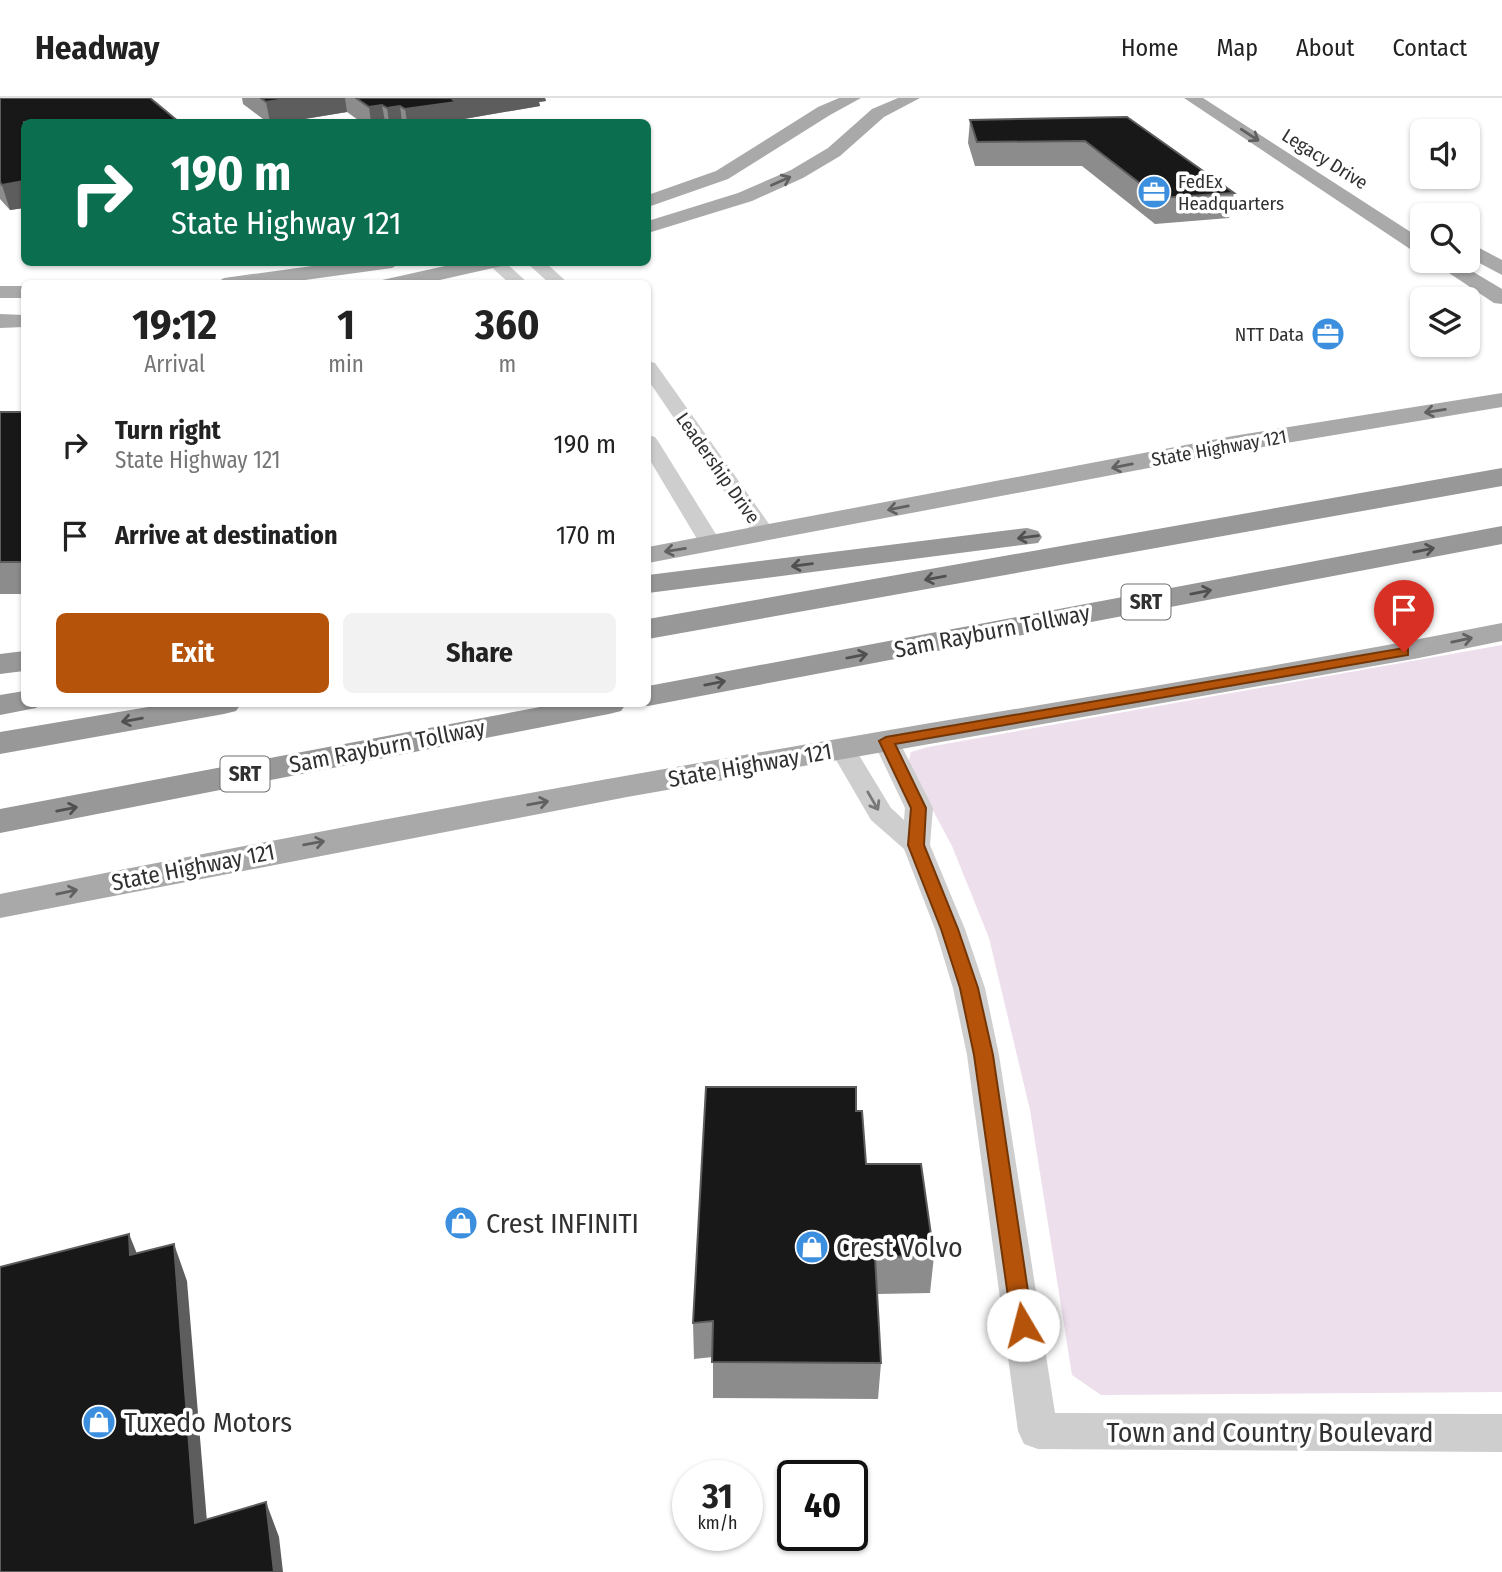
<!DOCTYPE html>
<html lang="en">
<head>
<meta charset="utf-8">
<style>
  body { margin:0; font-family:"Fira Sans Condensed",sans-serif; background:#f2f2f2; color:#222; height:100vh; display:flex; flex-direction:column; font-size:26px; white-space:nowrap }
  * { box-sizing:border-box; margin:0 }
  p { font-size:23px; color:#767676 }
  .icon { flex:none; width:38px; height:38px; fill:none; stroke:currentColor; stroke-width:2; stroke-linecap:round; stroke-linejoin:round }
  .map { position:relative; flex:1; overflow:hidden }
  .details { position:absolute; left:21px; top:182px; width:630px; height:427px; display:flex; flex-direction:column; background:#fff; border-radius:10px; box-shadow:0 2px 5px #0004 }
  .details>* { flex:none }
  .banner { position:absolute; left:21px; top:21px; width:630px; height:147px; border-radius:10px; box-shadow:0 2px 5px #0004; background:#0b6e4f; color:#fff; overflow:hidden }
  .fabs { position:absolute; left:1410px; top:21px; display:grid; gap:14px }
  .fabs a { display:grid; place-items:center; width:70px; height:70px; border-radius:10px; background:#fff; box-shadow:0 2px 5px #0004; font-size:35px }
  .speed { position:absolute; left:672px; top:1362px; display:flex; gap:14px; font-size:35px; font-weight:700; text-align:center }
  .speed>* { display:grid; place-content:center; width:91px; height:91px; border-radius:50%; background:#fff; box-shadow:0 2px 5px #0004; line-height:1 }
  .speed small { font-size:18px; font-weight:400 }
  .speed .limit { border:4px solid #111; border-radius:10px; background:#fff; color:#111 }
  .pin { position:absolute; display:grid; place-items:center; width:60px; height:60px; color:#fff; margin:-72px -30px; border-radius:50% 50% 50% 0; rotate:-45deg; box-shadow:0 0 7px #0007 }
  .pin .icon { rotate:45deg }
  .me { position:absolute; width:77px; margin:-38px; rotate:352deg; stroke-linejoin:round; filter:drop-shadow(0 0 5px #0008) }
  .turn { display:flex; align-items:center; gap:24px; height:147px; padding:0 35px; font-size:32px }
  .turn .icon { width:91px; height:91px; stroke-width:2.5 }
  .turn b { display:block; font-size:49px; line-height:60px }
  .eta { display:flex; justify-content:space-evenly; align-items:center; height:119px; text-align:center }
  .eta b { font-size:42px; font-weight:700; line-height:49px }
  .primary-button { display:flex; gap:14px; margin-top:auto; padding:14px 35px }
  .primary-button a { flex:1; height:80px; border-radius:10px; background:#b45309; color:#fff; font-size:28px; font-weight:700; line-height:80px; text-align:center }
  .primary-button a+a { background:#f2f2f2; color:#222 }
  ul { padding:0; list-style:none }
  li { display:flex; align-items:center; gap:21px; height:91px; padding:0 35px }
  li div { flex:1 }
  li b { display:block; font-size:26px }
  li em { font-style:normal }
  header { display:flex; align-items:center; gap:42px; box-sizing:border-box; height:98px; padding:0 35px; background:#fff; border-bottom:2px solid #e0e0e0 }
  header strong { font-size:33px }
  nav { display:flex; gap:38px; margin-inline-start:auto; font-size:24px }
  .map>svg:first-child { display:block }
  .green { fill:#eddfec }
  .lines { fill:none; stroke-linecap:round; stroke-linejoin:round }
  .minor { fill:#cecece; fill-rule:evenodd }
  .major { fill:#a9a9a9; fill-rule:evenodd }
  .highway { fill:#989898; fill-rule:evenodd }
  .wall { fill:#8c8c8c }
  .shaded-wall { fill:#5d5d5d }
  .building { fill:#181818; stroke:#5d5d5d; stroke-width:2 }
  .oneway { stroke:#616161 }
  .oneway2 { stroke:#505050 }
  .oneway3 { stroke:#787878 }
  .route { fill:#b45309; stroke:#753606; stroke-width:2 }
  .labels { text-anchor:middle; dominant-baseline:central; stroke-width:7; stroke-linejoin:round; paint-order:stroke }
  .far-street-label { font-size:19px; fill:#313131; stroke:#fff }
  .far-poi-label { font-size:19px; fill:#313131; stroke:#fff; text-anchor:start }
  .shield { fill:#fff; stroke:#6f6f6f; stroke-width:2 }
  .shield-label { font-size:21px; font-weight:bold; fill:#313131 }
  .street-label { font-size:23px; fill:#313131; stroke:#fff }
  .near-poi-label { font-size:28px; fill:#313131; stroke:#fff; text-anchor:start }
  .near-street-label { font-size:28px; fill:#313131; stroke:#fff }
</style>
</head>
<body>
<header>
<strong>Headway</strong>
<nav><a>Home</a><a>Map</a><a>About</a><a>Contact</a></nav>
</header>
<div class="map">
<svg width="1502" height="1474" viewBox="0 0 1502 1474">
  <rect width="100%" height="100%" fill="#fff"/>
  <path class="green" d="M1502 547V1294L1101 1297 1072 1277 1030 1012 989 840 952 748 908 666 911 654 928 649Z"/>
  <g class="lines">
    <path class="minor" d="M486 164H505L529 186H510Z
      M526 164H545L569 186H550Z
      M648 263 655 265 772 430 775 435 772 440H756L648 282Z
      M648 337 655 339 658 343 722 446 719 451H703L700 446 648 359Z
      M886 635 895 637 899 643 933 710 930 747 965 831 985 890 999 957 1055 1315 1502 1316V1354L1038 1351 1024 1346 1018 1333 967 957 953 890 935 831 904 751 871 722 829 650 833 644 842 642 851 644 891 710 904 722 905 710 873 643 877 637Z"/>
    <path class="major" d="M839 0H861L830 17 728 81 648 109V97L716 73 818 9Z
      M898 0H920L884 19 840 58 803 80 752 103 648 135V123L738 95 791 72 828 50 872 11Z
      M1184 0H1203L1423 142V157L1416 155Z
      M1468 144 1502 162V177L1468 159Z
      M1431 163H1455L1502 191V206L1494 205Z
      M341 164H402L392 170 276 186H214L224 180Z
      M463 164H505L502 168 422 186H379L382 182Z
      M0 188H24V200H0Z
      M0 216 24 217V229L0 230Z
      M1502 295V309L1233 354 648 465V449L1233 338Z
      M1502 525V543L1419 560 627 699 0 820V796C278 740 557 689 837 641 1059 603 1281 569 1502 525Z"/>
    <path class="highway" d="M1502 370V388L648 541V521Z
      M1502 428V446L648 608 636 606H648V588Z
      M1027 430 1038 433 1042 439 1038 445 648 495V477Z
      M24 553V573L0 576V556Z
      M24 593V606H40L36 610 0 617V597Z
      M166 606H241L236 613 224 616 0 656V634Z
      M556 606H626L621 613 609 616 0 735V711Z"/>
  </g>
  <path class="wall" d="M0 0 24 24V110L10 112 0 101Z
    M242 0H545L546 3 539 4 540 8 458 22V24H361L347 14 286 24H267L243 6Z
    M1127 19 1234 95 1229 120 1155 126 1082 68H975L968 45 970 22Z
    M0 314H24V496H0Z
    M856 1013 866 1066 934 1158 930 1195 877 1196 881 1265 878 1301 713 1300V1259L694 1261 693 1225Z"/>
  <path class="shaded-wall" d="M291 0H345L347 14 286 24H270L266 4Z
    M450 0H545L546 3 539 4 540 8 458 22V24H407L405 11Z
    M382 7 385 24H371L369 9Z
    M400 8 402 24H389L387 10Z
    M24 83V110L10 112 2 87Z
    M129 1136 144 1173 130 1157Z
    M174 1146 187 1183 210 1460 195 1425Z
    M266 1404 279 1439 283 1474H274Z"/>
  <path class="building" d="M0 0H150L179 24H24V83L2 87 0 84Z
    M261 0H291L266 4Z
    M356 0H451L456 4 405 11 400 8 387 10 382 7 369 9Z
    M1127 19 1234 95 1159 100 1085 43 977 44 970 22Z
    M0 314H24V464H0Z
    M706 989H856V1013H862L866 1066H921L934 1158 875 1159 881 1265 712 1264 713 1223 693 1225Z
    M129 1136 130 1157 174 1146 195 1425 266 1404 274 1474H0V1169Z"/>
  <defs><path id="oneway-shaft" d="M-6 0H5M1.5-3L5.5 0L1.5 3" fill="none" stroke-width="1.6" stroke-linecap="round" stroke-linejoin="round" transform="scale(1.75)"/></defs>
  <g class="oneway">
    <use href="#oneway-shaft" transform="translate(1250 37) rotate(33)"/>
    <use href="#oneway-shaft" transform="translate(781 83) rotate(-24)"/>
    <use href="#oneway-shaft" transform="translate(1435 313) rotate(171)"/>
    <use href="#oneway-shaft" transform="translate(1122 368) rotate(169)"/>
    <use href="#oneway-shaft" transform="translate(898 410) rotate(169)"/>
    <use href="#oneway-shaft" transform="translate(675 452) rotate(171)"/>
    <use href="#oneway-shaft" transform="translate(1462 542) rotate(-12)"/>
    <use href="#oneway-shaft" transform="translate(538 705) rotate(-10)"/>
    <use href="#oneway-shaft" transform="translate(314 745) rotate(-10)"/>
    <use href="#oneway-shaft" transform="translate(67 794) rotate(-12)"/>
  </g>
  <g class="oneway2">
    <use href="#oneway-shaft" transform="translate(1028 439) rotate(173)"/>
    <use href="#oneway-shaft" transform="translate(1424 452) rotate(-11)"/>
    <use href="#oneway-shaft" transform="translate(802 467) rotate(173)"/>
    <use href="#oneway-shaft" transform="translate(935 480) rotate(170)"/>
    <use href="#oneway-shaft" transform="translate(1201 494) rotate(-11)"/>
    <use href="#oneway-shaft" transform="translate(857 558) rotate(-11)"/>
    <use href="#oneway-shaft" transform="translate(715 585) rotate(-11)"/>
    <use href="#oneway-shaft" transform="translate(132 622) rotate(170)"/>
    <use href="#oneway-shaft" transform="translate(67 711) rotate(-11)"/>
  </g>
  <use class="oneway3" href="#oneway-shaft" transform="translate(873 703) rotate(60)"/>
  <path class="route" d="M1404 550 1408 551V557L895 646 926 710 924 747 958 831 978 890 993 957 1033 1227 1030 1234 1023 1237 1015 1234 1012 1227 974 957 960 890 941 831 908 747 911 710 879 643 886 639Z"/>
  <defs>
    <symbol id="office-disc" viewBox="-11 -11 22 22"><circle r="9.5" fill="#3c8fde" stroke="#fff"/><path d="M-6-3h4V-5.5h4V-3h4V5H-6ZM-1-4.5V-3h2v-1.5ZM-6 0V1H6V0Z" fill="#fff"/></symbol>
    <symbol id="shop-disc" viewBox="-11 -11 22 22"><circle r="9.5" fill="#3c8fde" stroke="#fff"/><path d="M-5-2.5h2.3a2.7 3.5 0 0 1 5.4 0H5L5.5 6h-11ZM-1.5-2.5h3a1.5 2.3 0 0 0-3 0Z" fill="#fff"/></symbol>
  </defs>
  <g fill-rule="evenodd">
    <use href="#office-disc" x="1135" y="75" width="38" height="38"/>
    <use href="#office-disc" x="1309" y="217" width="38" height="38"/>
    <use href="#shop-disc" x="442" y="1106" width="38" height="38"/>
    <use href="#shop-disc" x="793" y="1130" width="38" height="38"/>
    <use href="#shop-disc" x="80" y="1305" width="38" height="38"/>
  </g>
  <g class="labels">
    <g class="far-street-label">
      <text transform="translate(1325 61) rotate(32)">Legacy Drive</text>
      <text transform="translate(1219 350) rotate(-10)">State Highway 121</text>
      <text transform="translate(718 370) rotate(55)">Leadership Drive</text>
    </g>
    <g class="far-poi-label">
      <text x="1178" y="83">FedEx<tspan x="1178" dy="22">Headquarters</tspan></text>
      <text x="1304" y="236" text-anchor="end">NTT Data</text>
    </g>
    <g class="shield">
      <rect x="1121.5" y="486.5" width="49" height="35" rx="5"/>
      <rect x="220.5" y="658.5" width="49" height="35" rx="5"/>
    </g>
    <g class="shield-label">
      <text x="1146" y="504">SRT</text>
      <text x="245" y="676">SRT</text>
    </g>
    <g class="street-label">
      <text transform="translate(992 533) rotate(-11)">Sam Rayburn Tollway</text>
      <text transform="translate(387 648) rotate(-11)">Sam Rayburn Tollway</text>
      <text transform="translate(750 667) rotate(-10)">State Highway 121</text>
      <text transform="translate(193 769) rotate(-11)">State Highway 121</text>
    </g>
    <g class="near-poi-label">
      <text x="486" y="1125">Crest INFINITI</text>
      <text x="836" y="1149">Crest Volvo</text>
      <text x="124" y="1324">Tuxedo Motors</text>
    </g>
    <g class="near-street-label">
      <text x="1270" y="1334">Town and Country Boulevard</text>
    </g>
  </g>
</svg>
<div class="fabs">
<a><svg class="icon" aria-label="sound" viewBox="0 0 24 24"><path d="M4 9h4l5-4v14l-5-4H4zM17 9q2 3 0 6"/></svg></a>
<a><svg class="icon" aria-label="search" viewBox="0 0 24 24"><circle cx="10" cy="10" r="6"/><path d="M15 15l6 6"/></svg></a>
<a><svg class="icon" aria-label="layers" viewBox="0 0 24 24"><path d="M12 4l9 5-9 5-9-5zM3 14l9 5 9-5"/></svg></a>
</div>
<div class="speed"><div>31<small>km/h</small></div><div class="limit">40</div></div>
<div class="pin" style="left:1404px;top:554px;background:#d93025"><svg class="icon" aria-label="arrive" viewBox="0 0 24 24"><path d="M6 21V4h12l-3 4 3 4H6"/></svg></div>
<svg class="me" style="left:1023px;top:1227px" viewBox="-20 -20 40 40"><circle r="19" fill="#fff"/><path d="M0-13L10 11 0 6-10 11z" fill="#b45309"/></svg>
<div class="banner">
<div class="turn"><svg class="icon" aria-label="right" viewBox="0 0 24 24"><path d="M7 20v-9h11M14 6l5 5-5 5"/></svg><div><b>190 m</b>State Highway 121</div></div>
</div>
<section class="details">
<div class="eta">
<div><b>19:12</b><p>Arrival</p></div>
<div><b>1</b><p>min</p></div>
<div><b>360</b><p>m</p></div>
</div>
<ul>
<li><svg class="icon" aria-label="right" viewBox="0 0 24 24"><path d="M7 20v-9h11M14 6l5 5-5 5"/></svg><div><b>Turn right</b><p>State Highway 121</p></div><em>190 m</em></li>
<li><svg class="icon" aria-label="arrive" viewBox="0 0 24 24"><path d="M6 21V4h12l-3 4 3 4H6"/></svg><div><b>Arrive at destination</b></div><em>170 m</em></li>
</ul>
<div class="primary-button"><a>Exit</a><a>Share</a></div>
</section>
</div>
</body>
</html>
